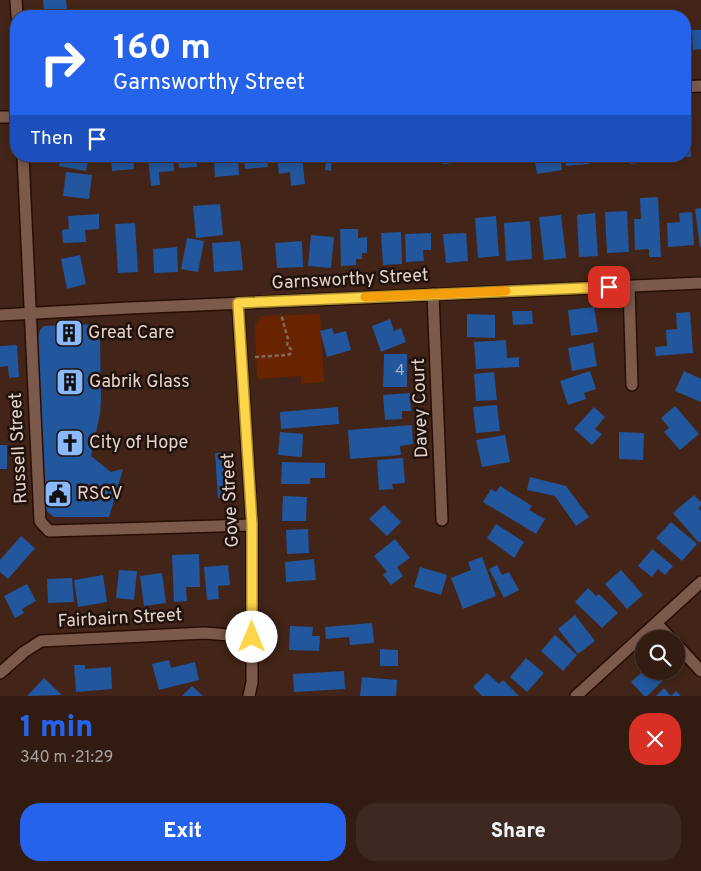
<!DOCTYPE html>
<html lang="en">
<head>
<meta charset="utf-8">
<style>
  body { margin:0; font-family:Overpass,sans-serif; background:#3d2920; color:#f1f3f6; height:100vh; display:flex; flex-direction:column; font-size:19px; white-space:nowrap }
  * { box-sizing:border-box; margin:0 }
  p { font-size:16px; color:#a8a19f }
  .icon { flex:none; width:28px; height:28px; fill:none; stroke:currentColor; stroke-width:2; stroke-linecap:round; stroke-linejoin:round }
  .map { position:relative; height:696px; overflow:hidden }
  .panel { display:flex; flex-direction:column; background:#321c12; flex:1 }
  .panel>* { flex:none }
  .hud { position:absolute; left:10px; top:10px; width:681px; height:152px; border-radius:20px; box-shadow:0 2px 8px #0003,0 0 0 1px #4d3a32; background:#2563eb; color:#fff; overflow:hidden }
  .fabs { position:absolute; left:635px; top:630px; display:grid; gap:10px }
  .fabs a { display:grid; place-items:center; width:50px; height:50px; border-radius:50%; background:#321c12; box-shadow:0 2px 8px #0003,0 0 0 1px #4d3a32; font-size:25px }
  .pin { position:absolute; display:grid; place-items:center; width:42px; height:42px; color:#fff; margin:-21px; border-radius:10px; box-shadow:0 2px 8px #0006 }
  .me { position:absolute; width:55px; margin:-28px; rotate:0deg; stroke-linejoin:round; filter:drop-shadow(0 0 4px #0008) }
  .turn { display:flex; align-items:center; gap:18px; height:105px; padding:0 20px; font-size:22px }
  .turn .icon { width:65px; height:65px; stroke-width:2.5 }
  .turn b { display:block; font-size:35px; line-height:42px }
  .then { display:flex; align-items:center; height:48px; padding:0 20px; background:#0003; gap:10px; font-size:19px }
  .round { display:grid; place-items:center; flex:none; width:52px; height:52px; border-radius:20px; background:#3d2920 }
  .headline { display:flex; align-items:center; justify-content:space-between; height:85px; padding:0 20px }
  h1 { font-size:30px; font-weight:800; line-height:38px; color:#2563eb }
  .action { display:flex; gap:10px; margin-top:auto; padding:10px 20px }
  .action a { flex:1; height:58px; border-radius:20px; background:#2563eb; color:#fff; font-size:20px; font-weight:800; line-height:58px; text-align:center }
  .action a+a { background:#3d2920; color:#f1f3f6 }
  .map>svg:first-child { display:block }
  .green { fill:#682400 }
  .building { fill:#22569d }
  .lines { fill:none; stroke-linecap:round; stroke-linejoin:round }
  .street-casing { stroke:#270d03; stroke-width:14 }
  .path { stroke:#82695e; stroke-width:2.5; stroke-dasharray:4 2.5; stroke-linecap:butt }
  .street { stroke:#7b5a4c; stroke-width:11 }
  .route-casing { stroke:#a68a30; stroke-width:12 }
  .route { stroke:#ffd54a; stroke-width:9 }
  .slow { stroke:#f59e0b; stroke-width:9 }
  .labels { text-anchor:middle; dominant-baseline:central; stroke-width:5; stroke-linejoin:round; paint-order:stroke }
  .number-label { font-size:15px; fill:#b4b2be }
  .street-label { font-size:18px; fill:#e4d1c9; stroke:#1f120c }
  .poi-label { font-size:18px; fill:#e4d1c9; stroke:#1f120c; text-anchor:start }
</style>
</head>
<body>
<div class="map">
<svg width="701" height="696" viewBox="0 0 701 696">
  <rect width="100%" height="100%" fill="#422518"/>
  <path class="green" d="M320 314 324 382 301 384V376L257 379 255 324 261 316Z"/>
  <path class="building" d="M43 0H66L67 9 44 11Z
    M692 30H701V49L693 50Z
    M685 122H689L691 157H685Z
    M61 156H89L86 171 59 166Z
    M111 156H133L134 169 112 171Z
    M148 156H173L174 171 159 172 160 185 151 186Z
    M178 156H196L197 167 179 168Z
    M219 156H238L239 175 215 177 214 159 219 158Z
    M244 156H267L268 167 245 169Z
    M277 156H302L305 184 291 186 290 172 279 174Z
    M308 156H332L331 171 325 170 326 162 308 161Z
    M341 156H367V161L342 163Z
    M442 156H464L465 162 443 164Z
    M506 156H524L523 162 506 161Z
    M534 156H560L562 170 537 174Z
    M565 156H588L589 164 566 166Z
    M629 156H658V161L630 164Z
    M66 172 92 175 89 199 63 196Z
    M658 197 661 257H649V249L635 250 634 219H641L640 198Z
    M220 204 223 235 196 238 193 206Z
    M701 208V247H700L695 209Z
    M627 211 629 252 607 253 605 212Z
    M692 212 694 245 668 247 667 223 680 222 679 213Z
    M595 213 598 256 579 257 577 215Z
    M99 214V229L85 230 86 242 63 243 62 230 69 229 68 216Z
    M561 215 566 258 544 260 539 217Z
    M496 216 499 256 478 258 475 218Z
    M530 221 532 259 506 261 504 223Z
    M135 223 138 272 118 273 115 224Z
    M340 229H358V238L367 237V253H362V259H356V265L341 266Z
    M401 232 402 264 383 265 381 233Z
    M431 233V250H423L424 261 406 262 405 234Z
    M466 233 468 261 446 263 443 234Z
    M311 235 334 237 331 268 308 266Z
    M187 238 204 241 198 272 181 269Z
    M240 241 243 270 214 272 212 243Z
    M302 241 303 267 277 268 275 243Z
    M177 247 178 272 154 273 153 249Z
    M80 255 86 284 67 289 61 259Z
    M594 307 598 332 571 336 568 310Z
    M512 311H532L533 324 513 325Z
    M690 312 693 353 656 356 655 347 667 346 666 330 677 329 676 313Z
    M467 314 495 315V338L467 337Z
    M390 319 394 331 401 328 406 342 381 352 372 326Z
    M96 324 100 337 101 400 100 414 91 456 111 472 123 469 109 517H54L43 508 38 338 40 330 44 326Z
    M332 328 334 334 346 331 351 350 327 357 320 331Z
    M506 340 507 358 519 357V367L476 369 474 342Z
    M593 343 597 366 572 371 568 348Z
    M17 345 19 377 9 378 8 366 0 367V346Z
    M384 354H407V387H383Z
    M590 371 596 389 584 393 586 399 568 405 560 381Z
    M684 371 701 379V402L675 391Z
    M494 372 497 400 476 401 474 374Z
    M410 393 411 411H402V419L385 420 383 395Z
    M497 405 500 431 476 433 473 407Z
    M675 406 699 434 680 450 664 432 669 428 661 418Z
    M338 407 339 424 281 429 280 412Z
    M594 407 605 417 595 429 602 434 592 445 574 429Z
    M412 425 413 444 400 446 401 455 350 459 348 430Z
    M280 432 303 434 302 457 278 455Z
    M619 432 644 433 643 460 619 459Z
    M505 435 510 462 482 467 476 440Z
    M0 445H7V469H0Z
    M215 453H224L227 456 229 498H218Z
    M403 458 405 483 392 484 393 489 379 490 377 460Z
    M282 462 325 463V478H310V484H281Z
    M530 477 566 486 589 517 576 526 555 496 527 490Z
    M500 486 532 506 529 510 545 519 536 534 483 502 491 489 496 492Z
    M694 495 701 502V506L698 508 701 511V541L699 543 673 513Z
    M283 496 307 497 306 521H282Z
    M384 505 401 522 387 536 369 519Z
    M671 522 697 544 682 561 656 538Z
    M496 524 524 542 514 558 487 538Z
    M308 529 309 553 287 554 286 530Z
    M21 536 35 548 8 579 0 572V560Z
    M395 539 410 558 397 567 403 576 391 585 383 575 387 572 374 556Z
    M652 549 673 566 665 575 658 569 652 577 638 566Z
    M199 554 200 587H186L187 601 174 602 172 555Z
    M482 557 496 596 463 609 451 578 471 570 468 562Z
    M314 559 316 580 286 582 285 562Z
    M228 565 230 585 218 586 219 599 207 600 204 567Z
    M497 565 502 575 509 572 519 590 504 598 489 569Z
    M420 567 447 575 441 595 414 587Z
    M119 570 137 571 134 600 116 598Z
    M621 570 643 595 627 609 605 584Z
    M162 573 166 603 144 606 140 576Z
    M103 575 107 602 78 607 74 580Z
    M72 578 74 602 48 603 47 579Z
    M27 584 36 601 22 609 24 613 15 618 4 596Z
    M588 588 596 596 599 594 618 613 602 628 575 602Z
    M575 615 595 641 578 654 558 629Z
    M372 623 374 643 350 645 349 637 326 639 325 627Z
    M290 626 313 627 312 636H320L319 651 289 650Z
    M555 635 577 655 563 671 541 651Z
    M380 649 398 650V666H380Z
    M526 658 544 673 527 692 510 677Z
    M169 660 171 668 195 662 199 680 159 690 152 664Z
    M74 665H85V669L111 667 112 689 76 692Z
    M644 670V671H662L667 677 647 696H644L631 682Z
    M344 671 345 689 294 692 293 674Z
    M487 673 499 684 503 680 519 696H482L473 687Z
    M362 677 397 680 396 696H360Z
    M44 678 62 695 27 696Z
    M192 686 203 696H182Z
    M664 688 671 696 676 691 681 696H656Z"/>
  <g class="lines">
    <defs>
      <path id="street" d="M16 0 17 16
        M685 87 701 86
        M0 117H16
        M23 156 40 521 49 531 252 525
        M629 286 632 385
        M433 294 442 520
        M238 303 252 525V682L249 696
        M0 315 129 308 701 283
        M656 623 671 639
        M676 644 701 671
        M0 673 24 652 41 641 205 633 252 637
        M576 696 701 582"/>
    </defs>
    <use href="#street" class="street-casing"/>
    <path class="path" d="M255 357C263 356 285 356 290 354L291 349 287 346 288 339 281 314"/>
    <use href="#street" class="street"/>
  </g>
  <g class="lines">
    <defs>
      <path id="route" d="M252 637V524L238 303 609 287"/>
    </defs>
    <use href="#route" class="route-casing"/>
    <use href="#route" class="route"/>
    <path class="slow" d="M365 297 506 291"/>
  </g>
  <defs>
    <symbol id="building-square" viewBox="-11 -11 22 22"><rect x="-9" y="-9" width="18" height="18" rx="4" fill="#8abafc" stroke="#1f120c"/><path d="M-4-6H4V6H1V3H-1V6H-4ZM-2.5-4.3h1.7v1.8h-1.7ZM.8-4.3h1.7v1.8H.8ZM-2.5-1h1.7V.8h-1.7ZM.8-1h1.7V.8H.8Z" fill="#111"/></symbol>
    <symbol id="church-square" viewBox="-11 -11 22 22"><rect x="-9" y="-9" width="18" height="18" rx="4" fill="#8abafc" stroke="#1f120c"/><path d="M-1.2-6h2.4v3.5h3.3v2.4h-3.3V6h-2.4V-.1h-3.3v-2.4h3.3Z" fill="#111"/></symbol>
    <symbol id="civic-square" viewBox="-11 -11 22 22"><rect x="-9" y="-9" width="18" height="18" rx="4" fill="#8abafc" stroke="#1f120c"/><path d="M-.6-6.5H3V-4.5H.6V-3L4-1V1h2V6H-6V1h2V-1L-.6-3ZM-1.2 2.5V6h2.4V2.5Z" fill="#111"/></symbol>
  </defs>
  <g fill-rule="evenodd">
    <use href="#building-square" x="53" y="317" width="32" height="32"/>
    <use href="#building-square" x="54" y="366" width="32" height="32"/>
    <use href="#church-square" x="54" y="427" width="32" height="32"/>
    <use href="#civic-square" x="42" y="478" width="32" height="32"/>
  </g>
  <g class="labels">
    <g class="number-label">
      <text x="400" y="371">4</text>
    </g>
    <g class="street-label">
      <text transform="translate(350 280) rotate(-3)">Garnsworthy Street</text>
      <text transform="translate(421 408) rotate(-92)">Davey Court</text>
      <text transform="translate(19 448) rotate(-93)">Russell Street</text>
      <text transform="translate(231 500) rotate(-93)">Gove Street</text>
      <text transform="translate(120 619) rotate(-3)">Fairbairn Street</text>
    </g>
    <g class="poi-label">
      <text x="88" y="333">Great Care</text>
      <text x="89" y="382">Gabrik Glass</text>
      <text x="89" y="443">City of Hope</text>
      <text x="77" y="494">RSCV</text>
    </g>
  </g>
</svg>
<div class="fabs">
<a><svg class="icon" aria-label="search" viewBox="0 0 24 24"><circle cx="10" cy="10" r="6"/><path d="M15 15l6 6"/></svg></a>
</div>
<div class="pin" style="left:609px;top:287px;background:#d93025"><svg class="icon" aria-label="arrive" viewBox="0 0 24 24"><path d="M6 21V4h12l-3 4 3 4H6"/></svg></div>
<svg class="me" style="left:252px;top:637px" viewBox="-20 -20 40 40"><circle r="19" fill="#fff"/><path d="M0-13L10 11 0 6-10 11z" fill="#ffd54a"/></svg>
<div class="hud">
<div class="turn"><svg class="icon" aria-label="right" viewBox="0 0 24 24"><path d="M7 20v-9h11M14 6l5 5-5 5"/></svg><div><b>160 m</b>Garnsworthy Street</div></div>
<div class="then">Then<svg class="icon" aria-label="arrive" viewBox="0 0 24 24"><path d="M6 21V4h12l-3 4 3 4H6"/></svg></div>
</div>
</div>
<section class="panel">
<div class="headline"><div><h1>1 min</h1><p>340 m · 21:29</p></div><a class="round" style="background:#d93025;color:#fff"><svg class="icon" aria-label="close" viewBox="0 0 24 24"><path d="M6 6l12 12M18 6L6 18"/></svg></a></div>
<div class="action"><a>Exit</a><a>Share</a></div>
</section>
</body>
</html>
